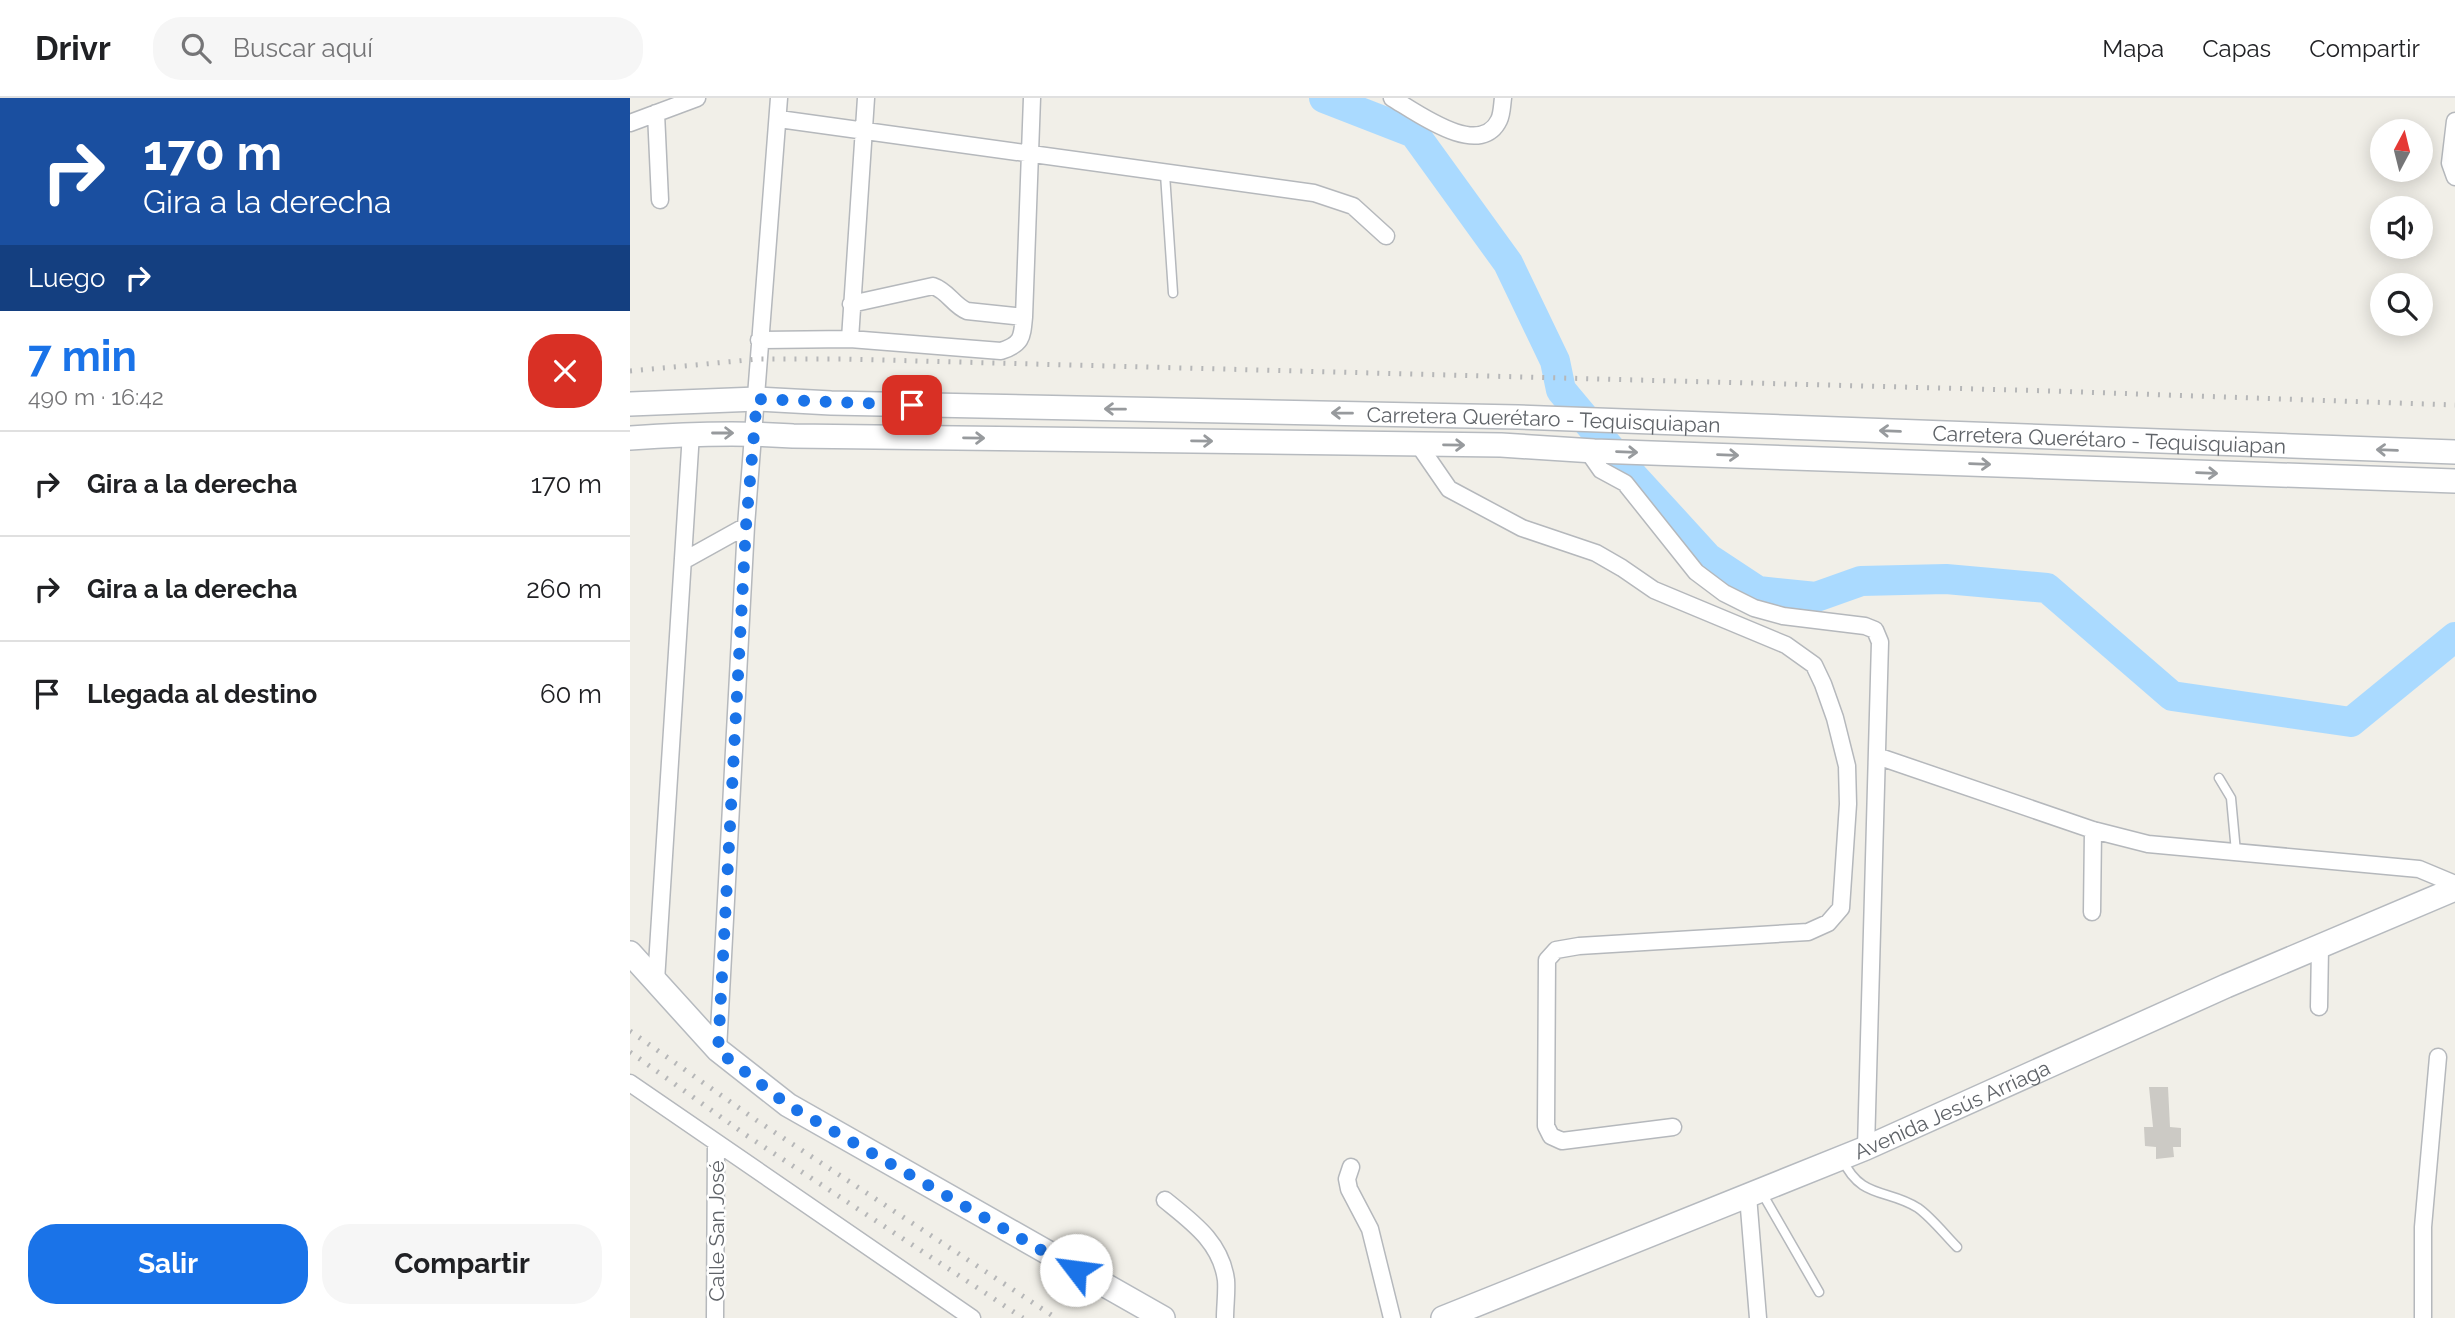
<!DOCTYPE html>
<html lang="es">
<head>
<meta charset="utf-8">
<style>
  body { margin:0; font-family:Raleway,sans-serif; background:#f6f6f6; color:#202124; height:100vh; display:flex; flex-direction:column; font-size:26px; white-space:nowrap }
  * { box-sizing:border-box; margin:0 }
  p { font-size:23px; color:#757577 }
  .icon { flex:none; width:38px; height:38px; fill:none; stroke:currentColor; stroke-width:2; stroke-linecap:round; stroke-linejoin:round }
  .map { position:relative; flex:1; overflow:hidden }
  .panel { display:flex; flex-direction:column; background:#fff; width:630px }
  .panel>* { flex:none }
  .top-card { background:#1a4fa0; color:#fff; overflow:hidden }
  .needle { width:46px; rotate:7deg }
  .buttons { position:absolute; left:1740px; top:21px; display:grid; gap:14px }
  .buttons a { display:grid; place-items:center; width:63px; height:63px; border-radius:50%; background:#fff; box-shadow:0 4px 18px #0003; font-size:35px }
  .pin { position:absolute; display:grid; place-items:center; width:60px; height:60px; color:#fff; margin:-30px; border-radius:14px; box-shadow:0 4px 10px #0006 }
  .me { position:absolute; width:77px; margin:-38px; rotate:300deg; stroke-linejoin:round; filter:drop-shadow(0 0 5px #0008) }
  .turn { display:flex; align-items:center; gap:24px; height:147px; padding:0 28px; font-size:32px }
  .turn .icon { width:91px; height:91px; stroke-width:2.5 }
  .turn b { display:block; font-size:49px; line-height:60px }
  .then { display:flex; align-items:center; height:66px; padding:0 28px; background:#0003; gap:14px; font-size:26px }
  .round { display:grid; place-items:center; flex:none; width:74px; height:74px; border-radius:28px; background:#f6f6f6 }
  .head { display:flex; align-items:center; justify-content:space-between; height:119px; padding:0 28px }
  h1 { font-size:42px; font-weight:700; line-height:52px; color:#1a73e8 }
  .cta { display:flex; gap:14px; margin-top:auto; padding:14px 28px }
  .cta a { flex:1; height:80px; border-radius:28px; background:#1a73e8; color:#fff; font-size:28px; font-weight:700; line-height:80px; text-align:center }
  .cta a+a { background:#f6f6f6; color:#202124 }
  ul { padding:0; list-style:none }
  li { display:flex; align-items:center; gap:21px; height:105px; padding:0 28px; border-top:2px solid #e0e0e0 }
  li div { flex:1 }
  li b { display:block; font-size:26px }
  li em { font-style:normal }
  header { display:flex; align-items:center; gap:42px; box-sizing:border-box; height:98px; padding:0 35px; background:#fff; border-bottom:2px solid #e0e0e0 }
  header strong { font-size:33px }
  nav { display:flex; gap:38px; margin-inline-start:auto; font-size:24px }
  .search { width:490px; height:63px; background:#f6f6f6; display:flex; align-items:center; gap:18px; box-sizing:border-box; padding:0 24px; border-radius:28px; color:#757577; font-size:26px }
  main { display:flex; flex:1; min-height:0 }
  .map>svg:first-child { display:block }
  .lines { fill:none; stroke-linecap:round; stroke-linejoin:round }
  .river { stroke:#aadaff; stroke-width:30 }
  .building { fill:#cccac5 }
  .lane-casing { stroke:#b5b8bc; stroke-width:11 }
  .street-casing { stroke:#b5b8bc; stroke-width:19 }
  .secondary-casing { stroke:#b6babf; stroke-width:26 }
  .lane { stroke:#fff; stroke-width:8 }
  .street { stroke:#fff; stroke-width:16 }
  .secondary { stroke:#fff; stroke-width:23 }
  .rail { stroke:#b6b7b8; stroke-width:5; stroke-dasharray:2 9; stroke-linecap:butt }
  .oneway { stroke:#979a9d }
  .route { stroke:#1a73e8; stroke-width:12; stroke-dasharray:0 21.6 }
  .labels { text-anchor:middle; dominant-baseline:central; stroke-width:5; stroke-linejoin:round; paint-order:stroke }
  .street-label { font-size:21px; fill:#5f6368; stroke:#fff }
</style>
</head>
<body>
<header>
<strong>Drivr</strong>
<div class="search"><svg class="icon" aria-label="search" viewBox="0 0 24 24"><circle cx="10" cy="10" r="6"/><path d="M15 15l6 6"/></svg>Buscar aquí</div>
<nav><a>Mapa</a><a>Capas</a><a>Compartir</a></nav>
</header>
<main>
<section class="panel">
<div class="top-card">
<div class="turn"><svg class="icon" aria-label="right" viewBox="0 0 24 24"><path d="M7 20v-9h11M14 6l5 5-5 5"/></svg><div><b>170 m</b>Gira a la derecha</div></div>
<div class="then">Luego<svg class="icon" aria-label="right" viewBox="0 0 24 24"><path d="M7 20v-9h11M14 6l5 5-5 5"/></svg></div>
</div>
<div class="head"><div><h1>7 min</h1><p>490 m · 16:42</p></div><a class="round" style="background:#d93025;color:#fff"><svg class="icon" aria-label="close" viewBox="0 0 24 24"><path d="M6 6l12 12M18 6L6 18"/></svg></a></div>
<ul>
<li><svg class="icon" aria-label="right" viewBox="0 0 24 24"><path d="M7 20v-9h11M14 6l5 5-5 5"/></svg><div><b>Gira a la derecha</b></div><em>170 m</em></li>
<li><svg class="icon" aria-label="right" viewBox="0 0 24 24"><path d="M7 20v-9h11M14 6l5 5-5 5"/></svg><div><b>Gira a la derecha</b></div><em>260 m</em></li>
<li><svg class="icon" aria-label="arrive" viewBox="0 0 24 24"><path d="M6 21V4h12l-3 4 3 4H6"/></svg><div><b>Llegada al destino</b></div><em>60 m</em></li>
</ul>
<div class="cta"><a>Salir</a><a>Compartir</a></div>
</section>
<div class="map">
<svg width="1825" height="1220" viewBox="0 0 1825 1220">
  <rect width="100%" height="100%" fill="#f1efe8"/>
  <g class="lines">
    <path class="river" d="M694 0 784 35 878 165 925 263 931 292 1003 378 1078 460 1128 493 1186 499 1231 483 1316 481 1417 490 1542 598 1721 624 1825 539"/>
  </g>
  <path class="building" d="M1519 989H1538L1540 1029 1551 1030V1049H1543L1544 1059 1526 1061V1049L1515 1048 1514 1029H1523Z"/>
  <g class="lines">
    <defs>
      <path id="lane" d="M535 76 543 195
        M1589 680 1601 700 1606 754
        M1213 1062C1230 1101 1259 1091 1288 1110 1302 1120 1315 1137 1327 1149
        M1132 1095 1189 1194"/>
      <path id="street" d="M762 0C786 14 850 62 869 22 872 16 872 7 873 0
        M26 15 30 102
        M149 21 684 95 723 108 756 138
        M1825 23 1820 65 1825 79
        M0 25 67 0
        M221 206 303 188C318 193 323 207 337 213L394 219
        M220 241 236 0
        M129 242 220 241 371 253C392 246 392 240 394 219L402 0
        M788 346 819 391 892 430 966 455 992 470 1024 492 1156 547 1184 567 1193 586 1205 620 1217 668 1218 706 1211 810 1198 825 1178 834 949 848 926 852 917 862 916 1028 921 1038 932 1043 1043 1029
        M957 352 971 372 995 385 1066 474 1094 495 1124 510 1153 518 1235 528 1245 532 1250 544 1236 1050
        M53 463 116 428
        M1247 658 1463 732 1518 746 1789 771 1825 786
        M1462 814 1463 732
        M26 883 61 335
        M1689 909 1690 849
        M88 952 116 428 149 0
        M0 985 342 1220
        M721 1069 717 1081 719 1091 740 1131 762 1220
        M1118 1098 1128 1220
        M535 1102C562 1124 591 1144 596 1182 597 1194 595 1208 595 1220
        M85 1220 86 1045
        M1793 1220V1129L1808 959"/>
      <g id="secondary">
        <path id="s1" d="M0 306 127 301 201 305 888 319 1825 354"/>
        <path d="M0 340C55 336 108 334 163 338L871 347 964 353 1825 383"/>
        <path d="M0 855 88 952 158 1007 533 1220"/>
        <path id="s2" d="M813 1220 1236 1050 1596 888 1825 791"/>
      </g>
    </defs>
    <use href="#lane" class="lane-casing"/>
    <use href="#street" class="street-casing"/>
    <use href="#secondary" class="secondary-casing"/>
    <use href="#lane" class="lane"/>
    <use href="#street" class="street"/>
    <use href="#secondary" class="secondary"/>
    <path class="rail" d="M0 273 129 261H214L1422 293 1825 307
      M0 933 126 1022 426 1220
      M0 954 116 1037 393 1220"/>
  </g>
  <defs><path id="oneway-shaft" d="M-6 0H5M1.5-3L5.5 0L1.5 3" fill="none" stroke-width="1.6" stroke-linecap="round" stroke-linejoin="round" transform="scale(1.75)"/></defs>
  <g class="oneway">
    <use href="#oneway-shaft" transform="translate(485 311) rotate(-179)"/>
    <use href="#oneway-shaft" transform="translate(712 315) rotate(-179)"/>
    <use href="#oneway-shaft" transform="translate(1260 333) rotate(-178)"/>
    <use href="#oneway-shaft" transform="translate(93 335)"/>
    <use href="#oneway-shaft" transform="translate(344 340) rotate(1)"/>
    <use href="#oneway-shaft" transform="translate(572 343) rotate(1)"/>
    <use href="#oneway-shaft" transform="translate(824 347) rotate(1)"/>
    <use href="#oneway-shaft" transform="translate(1757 352) rotate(-178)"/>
    <use href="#oneway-shaft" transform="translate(997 354) rotate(2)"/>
    <use href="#oneway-shaft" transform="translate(1098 357) rotate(2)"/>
    <use href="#oneway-shaft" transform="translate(1350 366) rotate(2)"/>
    <use href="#oneway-shaft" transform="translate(1577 375) rotate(2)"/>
  </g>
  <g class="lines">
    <path class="route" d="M282 307 127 301 116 428 88 953 158 1007 446 1172"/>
  </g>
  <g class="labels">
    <g class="street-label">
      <text stroke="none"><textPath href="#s1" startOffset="914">Carretera Querétaro - Tequisquiapan</textPath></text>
      <text stroke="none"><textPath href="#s1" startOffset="1480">Carretera Querétaro - Tequisquiapan</textPath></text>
      <text stroke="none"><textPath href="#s2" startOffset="550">Avenida Jesús Arriaga</textPath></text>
      <text transform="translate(86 1133) rotate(-90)">Calle San José</text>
    </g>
  </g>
</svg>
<div class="buttons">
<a><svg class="needle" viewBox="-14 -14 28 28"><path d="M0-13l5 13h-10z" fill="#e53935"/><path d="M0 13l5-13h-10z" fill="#757577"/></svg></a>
<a><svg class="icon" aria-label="sound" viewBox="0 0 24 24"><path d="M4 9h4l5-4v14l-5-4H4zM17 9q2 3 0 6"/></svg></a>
<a><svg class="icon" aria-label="search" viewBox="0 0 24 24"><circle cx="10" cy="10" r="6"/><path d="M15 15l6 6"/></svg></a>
</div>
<div class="pin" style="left:282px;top:307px;background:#d93025"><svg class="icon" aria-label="arrive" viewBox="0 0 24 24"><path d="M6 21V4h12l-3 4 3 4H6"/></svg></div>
<svg class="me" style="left:446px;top:1172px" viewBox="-20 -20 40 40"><circle r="19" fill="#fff"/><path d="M0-13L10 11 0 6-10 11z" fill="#1a73e8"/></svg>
</div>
</main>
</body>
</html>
